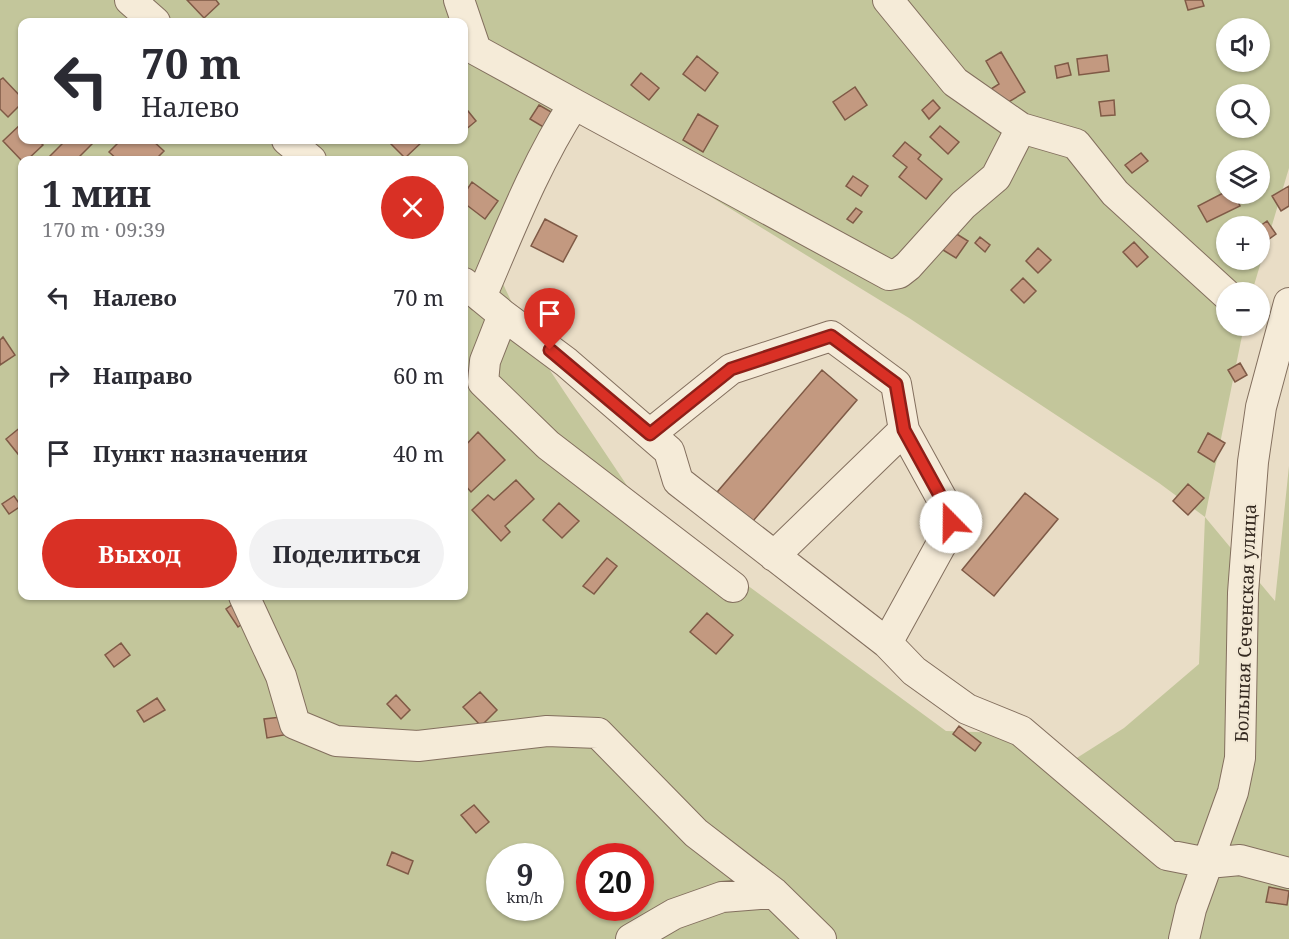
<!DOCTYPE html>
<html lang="ru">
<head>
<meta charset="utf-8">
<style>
  body { margin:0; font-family:"Noto Serif",serif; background:#f2f2f3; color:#2b2b33; height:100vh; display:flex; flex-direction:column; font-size:22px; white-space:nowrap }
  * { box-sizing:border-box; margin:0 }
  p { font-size:20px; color:#7c7c81 }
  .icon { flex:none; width:33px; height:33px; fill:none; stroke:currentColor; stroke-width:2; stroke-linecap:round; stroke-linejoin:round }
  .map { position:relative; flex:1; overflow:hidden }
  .drawer { position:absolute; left:18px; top:156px; width:450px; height:444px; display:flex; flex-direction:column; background:#fff; border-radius:12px; box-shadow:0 2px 4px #0004 }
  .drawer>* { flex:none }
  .guide { position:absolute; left:18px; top:18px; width:450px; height:126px; border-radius:12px; box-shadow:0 2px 4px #0004; background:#fff; color:#2b2b33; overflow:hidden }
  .buttons { position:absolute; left:1216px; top:18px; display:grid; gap:12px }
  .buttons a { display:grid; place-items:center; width:54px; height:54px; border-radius:50%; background:#fff; box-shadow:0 2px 4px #0004; font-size:30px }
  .speed { position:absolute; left:486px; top:843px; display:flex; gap:12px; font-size:30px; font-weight:700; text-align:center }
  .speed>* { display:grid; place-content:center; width:78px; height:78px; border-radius:50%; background:#fff; box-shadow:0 2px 4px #0004; line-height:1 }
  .speed small { font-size:15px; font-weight:400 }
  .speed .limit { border:9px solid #d22; background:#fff; color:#111 }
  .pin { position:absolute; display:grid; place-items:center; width:51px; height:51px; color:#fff; margin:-62px -26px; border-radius:50% 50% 50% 0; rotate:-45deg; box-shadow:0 0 6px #0007 }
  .pin .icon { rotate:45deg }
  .me { position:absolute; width:66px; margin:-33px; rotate:338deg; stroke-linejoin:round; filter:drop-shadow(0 0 4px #0008) }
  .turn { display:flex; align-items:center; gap:21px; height:126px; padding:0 24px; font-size:27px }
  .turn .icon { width:78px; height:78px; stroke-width:2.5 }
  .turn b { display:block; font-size:42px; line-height:51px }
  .round { display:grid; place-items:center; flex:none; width:63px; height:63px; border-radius:32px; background:#f2f2f3 }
  .overview { display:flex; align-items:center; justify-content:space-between; height:102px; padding:0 24px }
  h1 { font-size:36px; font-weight:700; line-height:45px }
  .button { display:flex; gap:12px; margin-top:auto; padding:12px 24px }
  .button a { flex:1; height:69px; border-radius:36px; background:#d93025; color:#fff; font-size:24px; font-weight:700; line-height:69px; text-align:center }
  .button a+a { background:#f2f2f3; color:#2b2b33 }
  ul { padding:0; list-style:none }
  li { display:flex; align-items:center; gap:18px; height:78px; padding:0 24px }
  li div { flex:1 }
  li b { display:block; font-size:22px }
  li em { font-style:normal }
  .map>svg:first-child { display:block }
  .green { fill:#c3c69b; fill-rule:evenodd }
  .building { fill:#c39980; stroke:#7f5a46; stroke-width:1.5 }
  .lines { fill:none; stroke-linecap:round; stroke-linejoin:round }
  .minor-casing { stroke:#836f5e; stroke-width:32 }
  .minor { stroke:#f5ebd8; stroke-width:30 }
  .route-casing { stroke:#8d1f18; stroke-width:15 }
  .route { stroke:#d93025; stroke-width:10 }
  .labels { text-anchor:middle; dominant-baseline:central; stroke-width:4.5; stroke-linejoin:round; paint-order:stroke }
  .street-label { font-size:18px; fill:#342920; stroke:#f2e8d5 }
</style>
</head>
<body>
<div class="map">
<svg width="1289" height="939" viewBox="0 0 1289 939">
  <rect width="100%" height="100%" fill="#e9ddc6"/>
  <path class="green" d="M0 0H1289V168L1252 292H1227V326H1244L1205 517 1275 601 1289 466V939H0ZM22 22H464V140H22ZM1227 28H1260V62H1227ZM1227 94H1260V128H1227ZM582 118 909 318 1159 483 1205 517 1199 664 1124 728 1061 768 1004 733 946 731 642 508 529 339 489 254ZM22 160H464V596H22ZM1227 160H1260V194H1227ZM1227 226H1260V260H1227ZM500 856H550V908H500ZM590 856H640V908H590Z"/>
  <path class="building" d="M187 0H216L219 4 204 18Z
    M1185 0H1202L1204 6 1188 10Z
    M1001 52 1025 92 1002 106 991 89 999 84 986 61Z
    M1107 55 1109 71 1079 75 1077 59Z
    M697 56 718 73 705 91 683 74Z
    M1068 63 1071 75 1057 78 1055 66Z
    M641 73 659 88 649 100 631 85Z
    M3 78 22 98V103L8 117 0 109V80Z
    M855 87 867 105 845 120 833 102Z
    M933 100 940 108 929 119 922 110Z
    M1114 100 1115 115 1101 116 1099 102Z
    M539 105 553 113 545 128 530 119Z
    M468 111 476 121 464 131V114Z
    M698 114 718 126 703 152 683 140Z
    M22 123V140H38L43 145 27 160 22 161 3 141Z
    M940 126 959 142 948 154 930 137Z
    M66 140H96L76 160H49L47 159Z
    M121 140H152L164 151 155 160H118L109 152Z
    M387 140H424L405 158Z
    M905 142 921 155 918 159 942 179 926 199 899 177 907 167 893 156Z
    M1141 153 1148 161 1132 173 1125 165Z
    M853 176 868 186 861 196 846 186Z
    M472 182 498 201 485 219 464 203V194Z
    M1289 186V206L1281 211 1272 196Z
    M1227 191V194H1234L1240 206 1207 222 1198 206Z
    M856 208 862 212 853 223 847 219Z
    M545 219 577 236 563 262 531 246Z
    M1267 221 1276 234 1261 245 1260 226Z
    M955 233 968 241 956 258 943 250Z
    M980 237 990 245 985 252 975 243Z
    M1134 242 1148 257 1137 267 1123 252Z
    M1038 248 1051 260 1038 273 1026 261Z
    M1023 278 1036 291 1024 303 1011 290Z
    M3 337 15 355 0 365V340Z
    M1240 363 1247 375 1235 382 1228 370Z
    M822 370 857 400 747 528 712 498Z
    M22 426V459L6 439Z
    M478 432 505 460 471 492 464 484V447Z
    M1208 433 1225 443 1214 462 1198 452Z
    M516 480 534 499 505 526 510 532 501 541 472 510 488 495 494 500Z
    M1188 484 1204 498 1188 515 1173 501Z
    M1025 493 1058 519 994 596 962 570Z
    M14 496 21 506 9 514 2 504Z
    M559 503 579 521 562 538 543 520Z
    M607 558 617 566 594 594 583 586Z
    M236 602 248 620 238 627 226 609Z
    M707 613 733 635 716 654 690 632Z
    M121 643 130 655 114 667 105 655Z
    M480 692 497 710 481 726 463 707Z
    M396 695 410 710 401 719 387 704Z
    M157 698 165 710 144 722 137 711Z
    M281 717 284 735 267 738 264 719Z
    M959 726 981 743 975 751 953 734Z
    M474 805 489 822 476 833 461 815Z
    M392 852 413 861 408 874 387 865Z
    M1269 887 1289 891 1287 905 1266 902Z"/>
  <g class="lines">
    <defs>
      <path id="minor" d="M130 0 155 22
        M459 0 476 50 574 104
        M888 0 955 82 1021 128 1076 144 1115 193 1227 295
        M287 140 311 160
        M464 283 503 315 485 361 483 382 548 445 733 587
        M481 297C509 232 535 164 574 104L889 275 899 273 908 266 963 205 996 177 1021 128
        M503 315 566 362 669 451 678 481 887 643 914 671 967 709 1021 731 1167 855 1208 863 1240 860 1289 873
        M650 434 731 369 831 336 896 384 904 430 774 556
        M244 596 281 676 295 724 336 741 418 746 547 731 598 733 696 833 774 893 821 939
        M887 643 947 534 951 522 948 510 904 430
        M631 939 674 914 722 897 774 893
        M1184 939 1191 909 1233 792 1240 758 1243 593 1253 462 1261 407 1289 303"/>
    </defs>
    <use href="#minor" class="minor-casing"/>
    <use href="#minor" class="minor"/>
  </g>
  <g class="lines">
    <defs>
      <path id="route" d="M550 350 650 434 731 369 831 336 896 384 904 430 948 510 951 522"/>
    </defs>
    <use href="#route" class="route-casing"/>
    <use href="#route" class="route"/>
  </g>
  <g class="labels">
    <g class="street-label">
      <text transform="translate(1245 623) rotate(-88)">Большая Сеченская улица</text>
    </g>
  </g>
</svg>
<div class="buttons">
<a><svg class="icon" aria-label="sound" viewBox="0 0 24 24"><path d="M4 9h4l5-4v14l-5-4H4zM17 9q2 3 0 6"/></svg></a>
<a><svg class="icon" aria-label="search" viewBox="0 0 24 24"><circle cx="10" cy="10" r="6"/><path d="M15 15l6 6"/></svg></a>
<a><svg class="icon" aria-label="layers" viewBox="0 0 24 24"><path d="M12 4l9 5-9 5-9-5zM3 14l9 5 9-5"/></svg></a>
<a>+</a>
<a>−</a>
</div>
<div class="speed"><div>9<small>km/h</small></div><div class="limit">20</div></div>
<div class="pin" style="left:550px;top:350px;background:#d93025"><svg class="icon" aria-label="arrive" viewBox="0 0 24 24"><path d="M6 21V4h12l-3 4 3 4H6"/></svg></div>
<svg class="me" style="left:951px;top:522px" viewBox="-20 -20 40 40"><circle r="19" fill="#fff"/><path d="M0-13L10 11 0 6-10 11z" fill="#d93025"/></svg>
<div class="guide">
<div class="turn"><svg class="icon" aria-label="left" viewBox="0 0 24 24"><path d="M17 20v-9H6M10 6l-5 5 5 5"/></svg><div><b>70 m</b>Налево</div></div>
</div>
<section class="drawer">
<div class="overview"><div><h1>1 мин</h1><p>170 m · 09:39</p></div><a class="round" style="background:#d93025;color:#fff"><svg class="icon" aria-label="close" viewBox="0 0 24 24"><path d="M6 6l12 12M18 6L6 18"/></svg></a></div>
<ul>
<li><svg class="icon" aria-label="left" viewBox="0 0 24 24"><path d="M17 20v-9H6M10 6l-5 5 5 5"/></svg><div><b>Налево</b></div><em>70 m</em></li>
<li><svg class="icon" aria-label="right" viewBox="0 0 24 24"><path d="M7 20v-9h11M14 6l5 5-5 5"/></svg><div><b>Направо</b></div><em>60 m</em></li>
<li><svg class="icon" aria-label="arrive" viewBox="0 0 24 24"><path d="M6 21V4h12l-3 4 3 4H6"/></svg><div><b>Пункт назначения</b></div><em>40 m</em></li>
</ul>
<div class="button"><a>Выход</a><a>Поделиться</a></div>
</section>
</div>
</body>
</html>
